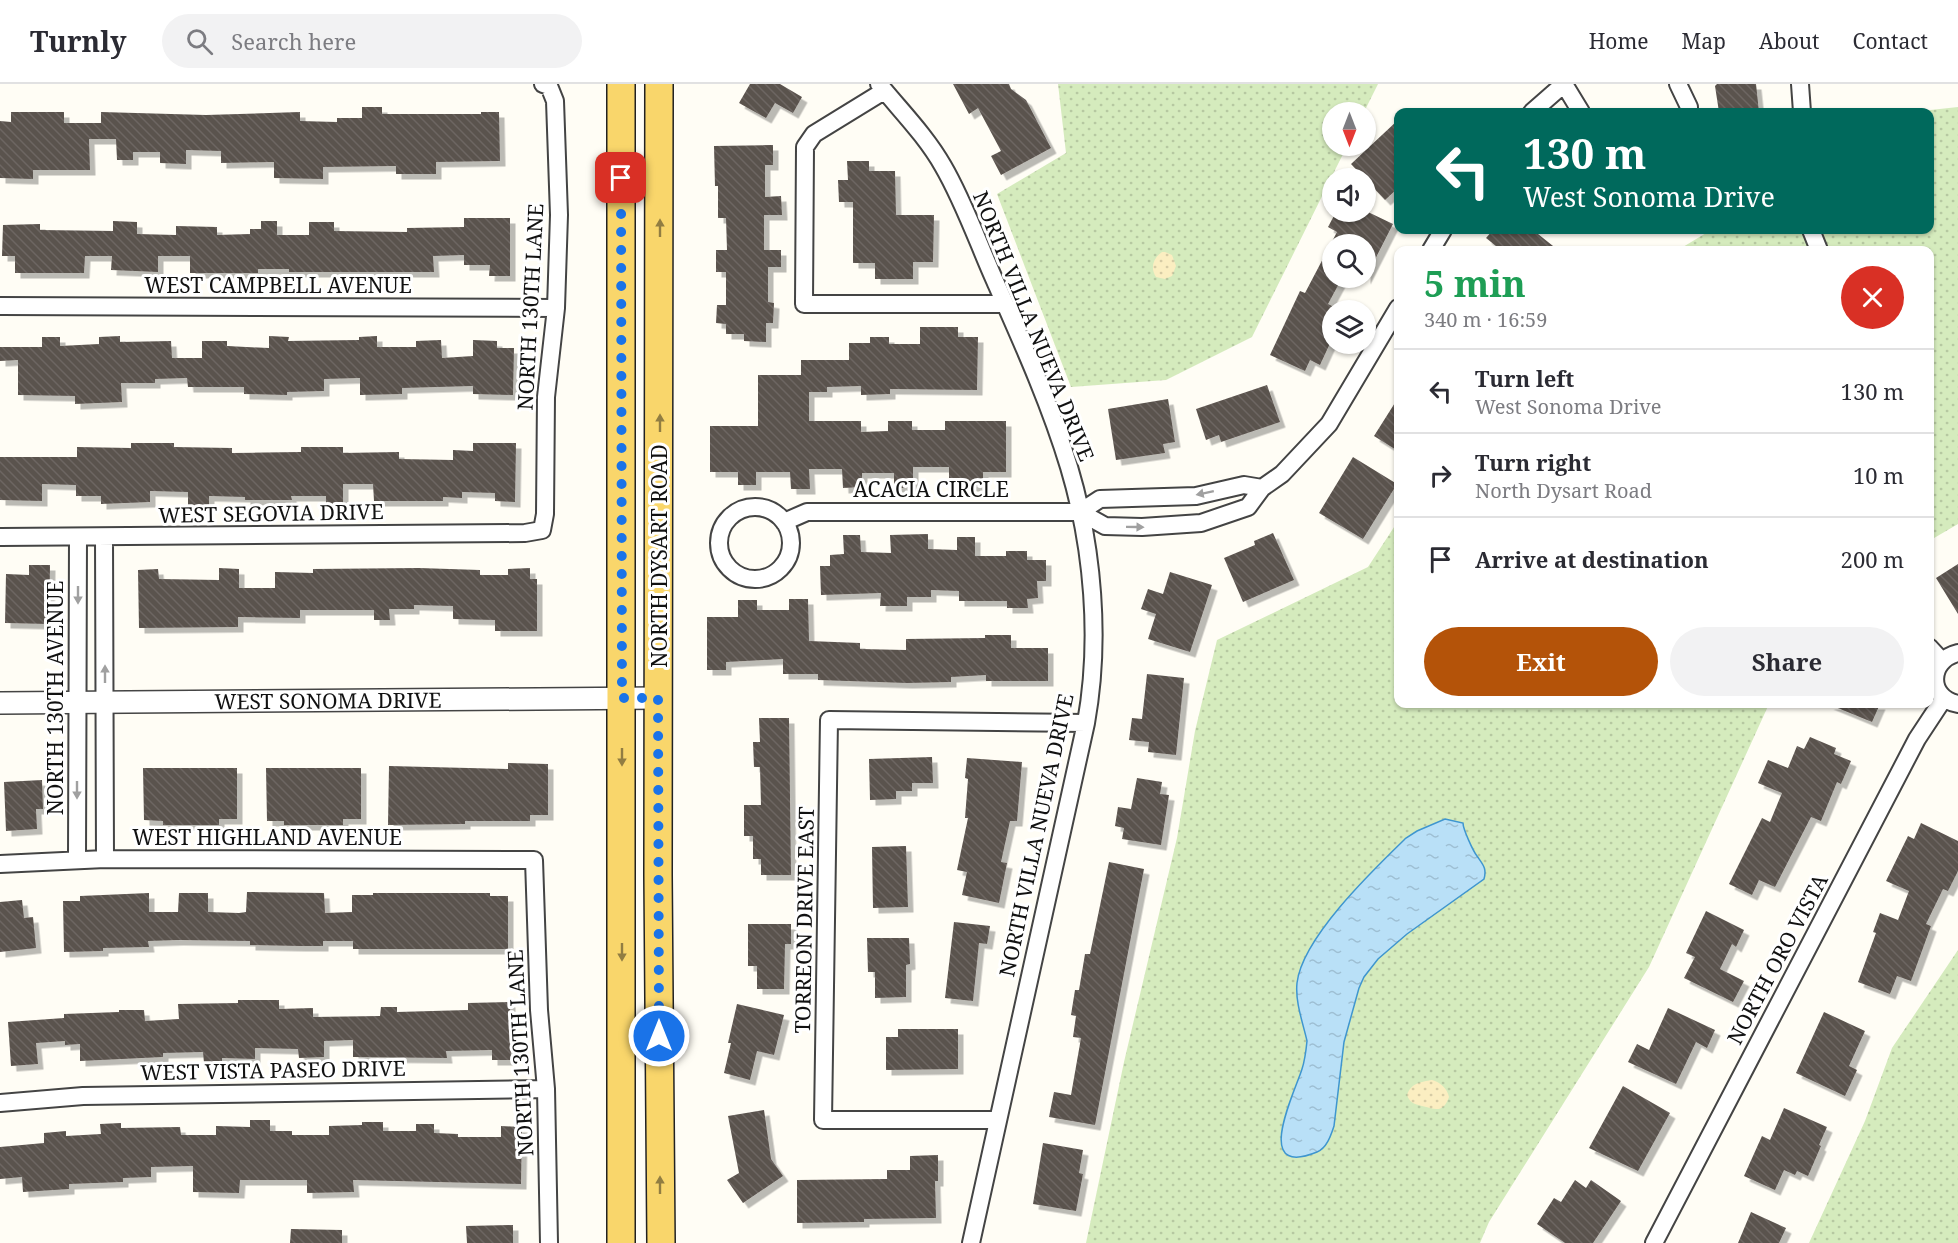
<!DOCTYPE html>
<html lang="en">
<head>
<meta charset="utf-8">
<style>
  body { margin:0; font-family:"Noto Serif",serif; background:#f2f2f3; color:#2b2b33; height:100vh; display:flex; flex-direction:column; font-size:22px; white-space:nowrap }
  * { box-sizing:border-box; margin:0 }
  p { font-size:20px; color:#7c7c81 }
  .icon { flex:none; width:33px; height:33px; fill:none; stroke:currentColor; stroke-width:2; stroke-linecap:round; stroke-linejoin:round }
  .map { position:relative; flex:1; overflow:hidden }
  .sheet { position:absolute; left:1394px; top:162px; width:540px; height:462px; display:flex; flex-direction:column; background:#fff; border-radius:12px; box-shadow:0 2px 4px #0004 }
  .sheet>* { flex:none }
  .guide { position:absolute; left:1394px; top:24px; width:540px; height:126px; border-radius:12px; box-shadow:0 2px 4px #0004; background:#00695c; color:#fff; overflow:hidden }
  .needle { width:39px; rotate:180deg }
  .controls { position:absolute; left:1322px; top:18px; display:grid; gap:12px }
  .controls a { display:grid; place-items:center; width:54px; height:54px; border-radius:50%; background:#fff; box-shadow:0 2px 4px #0004; font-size:30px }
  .pin { position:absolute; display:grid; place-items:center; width:51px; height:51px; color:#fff; margin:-26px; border-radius:12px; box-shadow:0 3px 9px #0006 }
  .me { position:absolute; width:66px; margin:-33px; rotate:0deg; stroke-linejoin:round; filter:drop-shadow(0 0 4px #0008) }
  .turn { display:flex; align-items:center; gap:21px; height:126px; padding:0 30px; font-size:27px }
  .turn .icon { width:78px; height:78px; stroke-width:2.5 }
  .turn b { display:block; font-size:42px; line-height:51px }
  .round { display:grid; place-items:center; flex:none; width:63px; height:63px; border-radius:32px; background:#f2f2f3 }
  .headline { display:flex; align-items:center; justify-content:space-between; height:102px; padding:0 30px }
  h1 { font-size:36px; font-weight:700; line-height:45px; color:#1e9e55 }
  .button { display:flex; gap:12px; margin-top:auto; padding:12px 30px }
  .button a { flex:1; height:69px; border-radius:36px; background:#b45309; color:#fff; font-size:24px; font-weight:700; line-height:69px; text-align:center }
  .button a+a { background:#f2f2f3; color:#2b2b33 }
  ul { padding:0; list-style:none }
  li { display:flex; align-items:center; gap:18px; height:84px; padding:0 30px; border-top:2px solid #e1e1e2 }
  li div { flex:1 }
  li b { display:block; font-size:22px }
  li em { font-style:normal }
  header { display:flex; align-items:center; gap:36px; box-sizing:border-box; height:84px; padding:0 30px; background:#fff; border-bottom:2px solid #e1e1e2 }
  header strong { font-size:28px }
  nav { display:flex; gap:33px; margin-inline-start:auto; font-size:21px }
  .search { width:420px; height:54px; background:#f2f2f3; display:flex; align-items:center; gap:15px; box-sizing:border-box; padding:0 21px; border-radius:33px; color:#7c7c81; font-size:22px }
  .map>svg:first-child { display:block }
  .grass { fill:url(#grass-dots) }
  .sand { fill:url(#sand-dots) }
  .water { fill:url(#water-ripples); stroke:#3f96cf; stroke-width:1.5 }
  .building { fill:url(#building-back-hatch); filter:url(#shadow) }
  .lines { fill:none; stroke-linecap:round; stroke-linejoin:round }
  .minor-casing { stroke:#444; stroke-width:20 }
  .tertiary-casing { stroke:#444; stroke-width:24 }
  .primary-casing { stroke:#222; stroke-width:30 }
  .minor { stroke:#fff; stroke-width:16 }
  .tertiary { stroke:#fff; stroke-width:21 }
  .primary { stroke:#f9d66b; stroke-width:27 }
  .oneway { fill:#917d42 }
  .oneway2 { fill:#a0a0a0 }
  .route { stroke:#1a73e8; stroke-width:10; stroke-dasharray:0 18 }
  .labels { text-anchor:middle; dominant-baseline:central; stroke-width:6; stroke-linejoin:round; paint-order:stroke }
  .street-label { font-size:21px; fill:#111; stroke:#fff }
</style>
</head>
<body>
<header>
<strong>Turnly</strong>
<div class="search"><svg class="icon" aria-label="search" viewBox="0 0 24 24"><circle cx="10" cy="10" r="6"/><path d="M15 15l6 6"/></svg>Search here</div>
<nav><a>Home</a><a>Map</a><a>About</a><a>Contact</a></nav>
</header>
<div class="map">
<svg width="1958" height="1159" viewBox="0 0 1958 1159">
  <defs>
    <pattern id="grass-dots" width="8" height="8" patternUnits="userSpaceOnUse" patternTransform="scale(1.5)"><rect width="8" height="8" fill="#d5ebbd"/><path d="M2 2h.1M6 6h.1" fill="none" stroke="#b6c8a1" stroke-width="1.8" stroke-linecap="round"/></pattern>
    <pattern id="sand-dots" width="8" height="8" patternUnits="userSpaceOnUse" patternTransform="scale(1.5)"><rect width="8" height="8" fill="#fbeec1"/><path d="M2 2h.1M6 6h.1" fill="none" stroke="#d6cba5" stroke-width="1.8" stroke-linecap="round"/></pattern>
    <pattern id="water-ripples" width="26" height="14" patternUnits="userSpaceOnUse" patternTransform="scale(1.5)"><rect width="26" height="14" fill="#b9e0f7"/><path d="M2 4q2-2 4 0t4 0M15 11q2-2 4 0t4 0" fill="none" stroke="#9ebfd3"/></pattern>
    <pattern id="building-back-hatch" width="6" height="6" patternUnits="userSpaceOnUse" patternTransform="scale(1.5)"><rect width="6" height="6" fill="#5a524d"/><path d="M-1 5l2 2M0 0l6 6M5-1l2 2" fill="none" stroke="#6d6662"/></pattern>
    <filter id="shadow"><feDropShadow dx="5.5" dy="5.5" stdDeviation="0" flood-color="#0004"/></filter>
  </defs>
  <rect width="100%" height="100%" fill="#fffdf5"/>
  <path class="grass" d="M1058 0H1378L1364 28H1332V62H1347L1252 253 1166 296 1071 303 997 110 1066 69Z
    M1958 23V440L1929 457V166H1678L1711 146H1929V28H1912Z
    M1398 437V620H1769L1649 883 1489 1138 1480 1159H1086L1124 978 1177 754 1195 647 1217 556 1368 483Z
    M1958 866V1159H1809L1865 1037 1892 964Z"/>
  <path class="sand" d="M1162 168H1165L1172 171 1176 182 1172 192 1165 195 1156 193C1150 184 1153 174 1162 168Z
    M1432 996C1440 998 1447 1004 1449 1013 1443 1030 1435 1025 1422 1022 1414 1020 1410 1019 1407 1011 1411 999 1421 998 1432 996Z"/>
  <path class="water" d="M1445 735 1463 739C1463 745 1473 767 1477 772 1483 781 1487 784 1484 795L1407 850 1378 875 1364 893 1359 904 1344 958 1334 1042C1331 1051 1327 1064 1317 1068 1251 1095 1295 1008 1302 985 1305 976 1306 967 1307 957 1303 939 1295 918 1297 899 1302 854 1373 786 1406 754L1417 747Z"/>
  <path class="building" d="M750 0H780L802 13 793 29 775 19 766 34 739 19Z
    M953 0H1009L1011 5 1026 16 1051 64 1001 91 991 72 1001 67 978 24 969 30Z
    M1717 0H1756L1759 28H1719L1715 2Z
    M362 23H382V30H481V28H499L500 77 436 78V90H396V82L323 83V95L274 94V78L221 79V67L186 66V80L160 79V68H133V76H117L116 55H89L90 86H33V95L0 94V37L11 38V28H64V39H101V28L206 31 300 28V37L337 38V34H362Z
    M1398 36V104L1385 116 1351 80Z
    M773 61V81H765V113L781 112 782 131H764V166H781V183H768V218L774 219 773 239H766V258L744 257V250H726V240L716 239 717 221H726V188H716V166H727L726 134H718V102H715L714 62Z
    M847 77H869V87H895L896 131H934L933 178H913V195H875V179H853V118H839L838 96H848Z
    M1336 128H1368L1393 140 1365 195V160H1332V194H1342L1328 220 1332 222V255L1320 281 1310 276 1305 287 1270 271 1300 207 1305 209 1337 148 1328 143Z
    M464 134H510V192H489L490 181H464V171L433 172 434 188H289V185H258V189H190V172H158V188L111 186 112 172H85L84 189H15V172H2L3 141 40 140V146L113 147V137L137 138V150L176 151V142L217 143V151L250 150V145H261V137H277V151H309V138H334V147L407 148V144L464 143Z
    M1493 146H1533L1558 166H1501L1486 154Z
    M920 243H958V253H978L977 306 890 305V310L861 311V302L827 303V308H809V337H861V348L888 347V337H912V346H945V337H1006V388H983V402H949V383H913V404H894V389H862V403L843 404 842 385H809L810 405H791L790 388H756V401H738V388H710V342H758V291H801V276H849V259H870V253H889V260H920Z
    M120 252V258L171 257 172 274H202V257H227V262L269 264V252L289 253 288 257 359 256V253L377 252V263H416V257L441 256 442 274 473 272V256L497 257V264H514L513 311 473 310V302L402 304V310L360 311V294L324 295V307L287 308V311L244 310V303H188L187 294 155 295V299H121L122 318 75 320V312L18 311V276L0 277V263H42V253H60V262L99 260V253Z
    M1267 301 1280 338 1221 358 1219 351 1206 356 1196 325Z
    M1398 314V367L1374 352Z
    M1168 315 1175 358 1163 360 1165 369 1116 376 1108 325Z
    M131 359H174V363L232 364V369L301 368V363H343V369L399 368V375L453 376V366L473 367V359H516L515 418 495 417V409L462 408V414L443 413V417H374L373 400H343V421H326V412H291L292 416H245V413L209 412V422L188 421V408L150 407V418L101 420V412H76V401L42 400V417L0 416V373H77V363L131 364Z
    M1353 373 1397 400 1363 455 1319 429Z
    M1273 449 1294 496 1243 518 1224 474 1255 461 1254 457Z
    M928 450V465L957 466V453H975V472H1006V467H1027V476H1046V497H1037L1038 514 1027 515 1028 524H1007V517H959V507L931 506V513H907V522H880L881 509 821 511 820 482H830V471L844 470 843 451H860L861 468 891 469 890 451Z
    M1958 480V530L1936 494Z
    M29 481H50L49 540 5 539 6 490 29 491Z
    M219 484 239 485V504H275V488L313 489V485L419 484 480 486V491H508V485L530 484V495H537V547H495V536L453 535V522L414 521V525H389L390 536H374V526H300V534L238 533V543L139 544 138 486 158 485 159 495 219 496Z
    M1170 488 1212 501 1190 568 1148 555 1156 530 1141 525 1148 505 1163 510Z
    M789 515H808L809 557 860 559V565L906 566V555L985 554V551H1011V564H1048V597H986V591L951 593V598L907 599 818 596V590H783V575L726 578V586H707V533H738V516H757V526H789Z
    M1147 590 1184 594 1176 671 1148 668 1149 658 1129 656 1132 634 1142 635Z
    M1828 620H1880L1872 638Z
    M759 634H789L791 791H761V775H753V752H744V721H761L760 683H754L753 658H760Z
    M1810 653 1836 664 1834 670 1851 677 1841 700 1837 698 1821 737 1811 733 1775 803 1759 796 1752 811 1729 800 1762 734 1770 738 1782 709 1758 699 1768 676 1788 684 1797 662 1804 665Z
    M932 673 933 699H912V707H896V715L870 716 869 675Z
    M967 674 1022 678 1017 737H1010L1001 778 1007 779 999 819 962 811 967 788 957 786 968 734H965L968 695 965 694Z
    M508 679 548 680V731H530V737H465V740L388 741 389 682 508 685Z
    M143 684H237V735H219V741H163V737L144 736Z
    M266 684H361V735H343V741H284V737H267Z
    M1137 694 1162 698 1160 710 1169 711 1161 761 1122 755 1124 744 1115 742 1118 723 1131 725Z
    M42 696 43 725H36L37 745 6 747 4 698Z
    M1921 739 1958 757V787L1948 807 1943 805 1926 840 1931 842 1911 897 1897 892 1890 910 1858 898 1876 849 1873 848 1880 829 1898 836 1909 807 1886 797 1908 752 1914 755Z
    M906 762 908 823 873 824 872 763Z
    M1109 778 1144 785 1095 1041 1049 1033 1054 1008 1071 1011 1081 954 1073 953 1076 932 1071 931 1075 906H1079L1085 870H1090Z
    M247 808 324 809 325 829 352 828V811H373V809H490V812H508V865H353V857H323V862H300L250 861V857L178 856 148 857 149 863 103 864V867L64 868 63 817H80V812L149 809V828H178L179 809H208V828L239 829 246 828Z
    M22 816 24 834 33 833 36 864 0 868V818Z
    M1706 827 1744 846 1736 863 1732 860 1720 885 1744 897 1733 918 1684 894 1695 873 1686 869Z
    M954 838 990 842 987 860 979 859 973 917 945 914Z
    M748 840H791V860H785L784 905H757V882H748Z
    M867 854H909L910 880 906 881V913L875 914V888H868Z
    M238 916H279V925L313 924V933L380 932 381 923H397V928L468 926V919L510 918 511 976H492V966L446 967 447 974 353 973V956L324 957V973L299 974 298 965 255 964V975L222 974V979H204L203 968 163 969V973L80 977V960L65 961V957L36 959 38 980 11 982 8 938 64 934V930L119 928V926H144L145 937 179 935 178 920 238 919Z
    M737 920 784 931 774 971 757 967 750 996 724 989 731 959H728Z
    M1668 924 1715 946 1707 964 1696 958 1676 1000 1628 978 1637 960 1649 966Z
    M1824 928 1865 947 1849 982 1857 986 1845 1012 1796 989Z
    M898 945H958V985L886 986V953H898Z
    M1623 1002 1670 1029 1638 1087 1589 1064Z
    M1784 1024 1827 1043 1819 1061 1821 1062 1808 1092 1797 1087 1795 1091 1784 1086 1775 1106 1744 1092 1762 1052 1770 1056Z
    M764 1026 771 1075 783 1092 743 1119 727 1096 739 1089 728 1032Z
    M250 1036H270V1047H292V1051H329V1042L362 1041V1038H383V1047H416V1040H434V1049L458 1050V1053H501V1042L522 1043 521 1100 353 1096 354 1108 307 1109V1096H240L239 1109 193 1108V1082L151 1083V1093L123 1094V1098L69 1100V1105L23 1108 22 1093 0 1095V1063L44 1059V1049L66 1047V1052L101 1050 100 1040 121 1039V1044L180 1043 181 1051H216V1042L250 1043Z
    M1043 1059 1083 1066 1079 1089 1083 1090 1076 1127 1033 1120Z
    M938 1071V1097H935L936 1134 864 1135V1138L797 1139V1096L887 1095V1086H910V1072Z
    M1575 1096 1586 1104 1591 1096 1621 1117 1593 1159H1565L1537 1140 1554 1114 1561 1118Z
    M1751 1128 1786 1144 1779 1159H1738Z
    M513 1141V1159H467L466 1142Z
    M291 1145 342 1146V1159H290Z"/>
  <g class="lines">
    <defs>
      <path id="minor" d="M879 0C901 27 926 52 943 82 964 118 978 159 995 197 1022 258 1050 320 1069 383 1093 463 1101 556 1086 639L971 1159
        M1564 0 1581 28
        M1678 0 1689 23 1688 28
        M1800 0 1802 28
        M884 7 814 50 805 63 804 220H1005
        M1532 28 1564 0
        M1811 146 1819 166
        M1431 166 1443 146
        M0 222 556 224
        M719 459a36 36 0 1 1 72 0a36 36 0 1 1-72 0Z
        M1080 428 1100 415 1196 412 1244 401 1262 404
        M784 438 807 428H1080L1105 442 1142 443 1201 439 1248 423 1262 404 1282 390 1329 340 1398 224
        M0 453 525 449 542 446 545 430 546 313 556 224 559 131 555 17 549 2 543 0
        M104 453 105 775
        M1929 563 1942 577
        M1958 569C1928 576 1927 614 1958 620
        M77 776 78 453
        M0 780 105 775 534 776 539 926 546 1005 549 1159
        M0 1019 83 1012 546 1005
        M998 1036H823L829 636 1086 639
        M1654 1159 1917 655 1944 614"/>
      <g id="tertiary">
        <path id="s1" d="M0 619 658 614"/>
      </g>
      <path id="primary" d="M621 0V1159
        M659 0 658 791 661 1159"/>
    </defs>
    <use href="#minor" class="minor-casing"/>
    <use href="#tertiary" class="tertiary-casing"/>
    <use href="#primary" class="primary-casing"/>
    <use href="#minor" class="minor"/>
    <use href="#tertiary" class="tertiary"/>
    <use href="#primary" class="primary"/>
  </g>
  <defs><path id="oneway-solid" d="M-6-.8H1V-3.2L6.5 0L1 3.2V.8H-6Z" transform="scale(1.5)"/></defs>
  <g class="oneway">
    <use href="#oneway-solid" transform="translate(660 144) rotate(-90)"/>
    <use href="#oneway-solid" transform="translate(660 339) rotate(-90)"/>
    <use href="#oneway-solid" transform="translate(622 673) rotate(90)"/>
    <use href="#oneway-solid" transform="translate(622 868) rotate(90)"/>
    <use href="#oneway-solid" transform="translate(660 1101) rotate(-90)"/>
  </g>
  <g class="oneway2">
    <use href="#oneway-solid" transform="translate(1205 409) rotate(168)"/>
    <use href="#oneway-solid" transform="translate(1135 443) rotate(1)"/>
    <use href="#oneway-solid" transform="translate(78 511) rotate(90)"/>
    <use href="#oneway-solid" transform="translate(105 590) rotate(-90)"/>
    <use href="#oneway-solid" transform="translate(77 706) rotate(90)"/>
  </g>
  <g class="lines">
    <path class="route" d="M621 94 622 614H658L659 952"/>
  </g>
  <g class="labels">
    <g class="street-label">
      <text x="278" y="201">WEST CAMPBELL AVENUE</text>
      <text transform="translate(530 223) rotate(-87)">NORTH 130TH LANE</text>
      <text transform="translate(1034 242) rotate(68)">NORTH VILLA NUEVA DRIVE</text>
      <text x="931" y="405">ACACIA CIRCLE</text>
      <text transform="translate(271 429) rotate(-1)">WEST SEGOVIA DRIVE</text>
      <text transform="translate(659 472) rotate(-90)">NORTH DYSART ROAD</text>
      <text transform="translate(55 614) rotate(-90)">NORTH 130TH AVENUE</text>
      <text stroke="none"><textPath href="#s1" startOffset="328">WEST SONOMA DRIVE</textPath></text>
      <text transform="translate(1036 751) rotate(-78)">NORTH VILLA NUEVA DRIVE</text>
      <text x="267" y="753">WEST HIGHLAND AVENUE</text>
      <text transform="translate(804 836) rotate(-89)">TORREON DRIVE EAST</text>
      <text transform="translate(1777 875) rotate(-62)">NORTH ORO VISTA</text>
      <text transform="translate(520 969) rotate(-93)">NORTH 130TH LANE</text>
      <text transform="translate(273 986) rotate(-1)">WEST VISTA PASEO DRIVE</text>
    </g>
  </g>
</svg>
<div class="controls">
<a><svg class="needle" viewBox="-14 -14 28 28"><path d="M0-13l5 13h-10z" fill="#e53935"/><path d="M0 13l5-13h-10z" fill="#7c7c81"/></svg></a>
<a><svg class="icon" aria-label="sound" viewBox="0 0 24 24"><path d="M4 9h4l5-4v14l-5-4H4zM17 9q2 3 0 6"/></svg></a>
<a><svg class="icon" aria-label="search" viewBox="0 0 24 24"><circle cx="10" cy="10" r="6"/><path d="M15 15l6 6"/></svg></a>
<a><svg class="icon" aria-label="layers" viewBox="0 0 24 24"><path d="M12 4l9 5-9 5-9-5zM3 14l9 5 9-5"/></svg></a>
</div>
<div class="pin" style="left:621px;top:94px;background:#d93025"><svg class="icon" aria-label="arrive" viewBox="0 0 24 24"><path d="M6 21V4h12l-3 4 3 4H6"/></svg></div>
<svg class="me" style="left:659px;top:952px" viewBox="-20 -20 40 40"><circle r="17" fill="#1a73e8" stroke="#fff" stroke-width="3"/><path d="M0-11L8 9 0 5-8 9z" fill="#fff"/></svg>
<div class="guide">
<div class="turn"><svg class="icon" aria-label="left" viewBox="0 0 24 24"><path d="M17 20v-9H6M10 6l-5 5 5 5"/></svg><div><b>130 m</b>West Sonoma Drive</div></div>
</div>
<section class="sheet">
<div class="headline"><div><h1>5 min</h1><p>340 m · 16:59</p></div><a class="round" style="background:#d93025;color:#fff"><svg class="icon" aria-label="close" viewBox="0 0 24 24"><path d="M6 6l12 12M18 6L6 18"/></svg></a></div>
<ul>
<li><svg class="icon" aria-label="left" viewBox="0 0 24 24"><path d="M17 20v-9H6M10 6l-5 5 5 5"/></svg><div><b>Turn left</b><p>West Sonoma Drive</p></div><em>130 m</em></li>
<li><svg class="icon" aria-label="right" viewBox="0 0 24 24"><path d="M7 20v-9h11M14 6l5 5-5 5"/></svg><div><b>Turn right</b><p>North Dysart Road</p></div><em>10 m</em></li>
<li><svg class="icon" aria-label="arrive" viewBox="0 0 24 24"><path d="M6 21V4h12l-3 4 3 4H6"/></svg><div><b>Arrive at destination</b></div><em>200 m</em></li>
</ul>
<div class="button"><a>Exit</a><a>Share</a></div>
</section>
</div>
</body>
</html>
